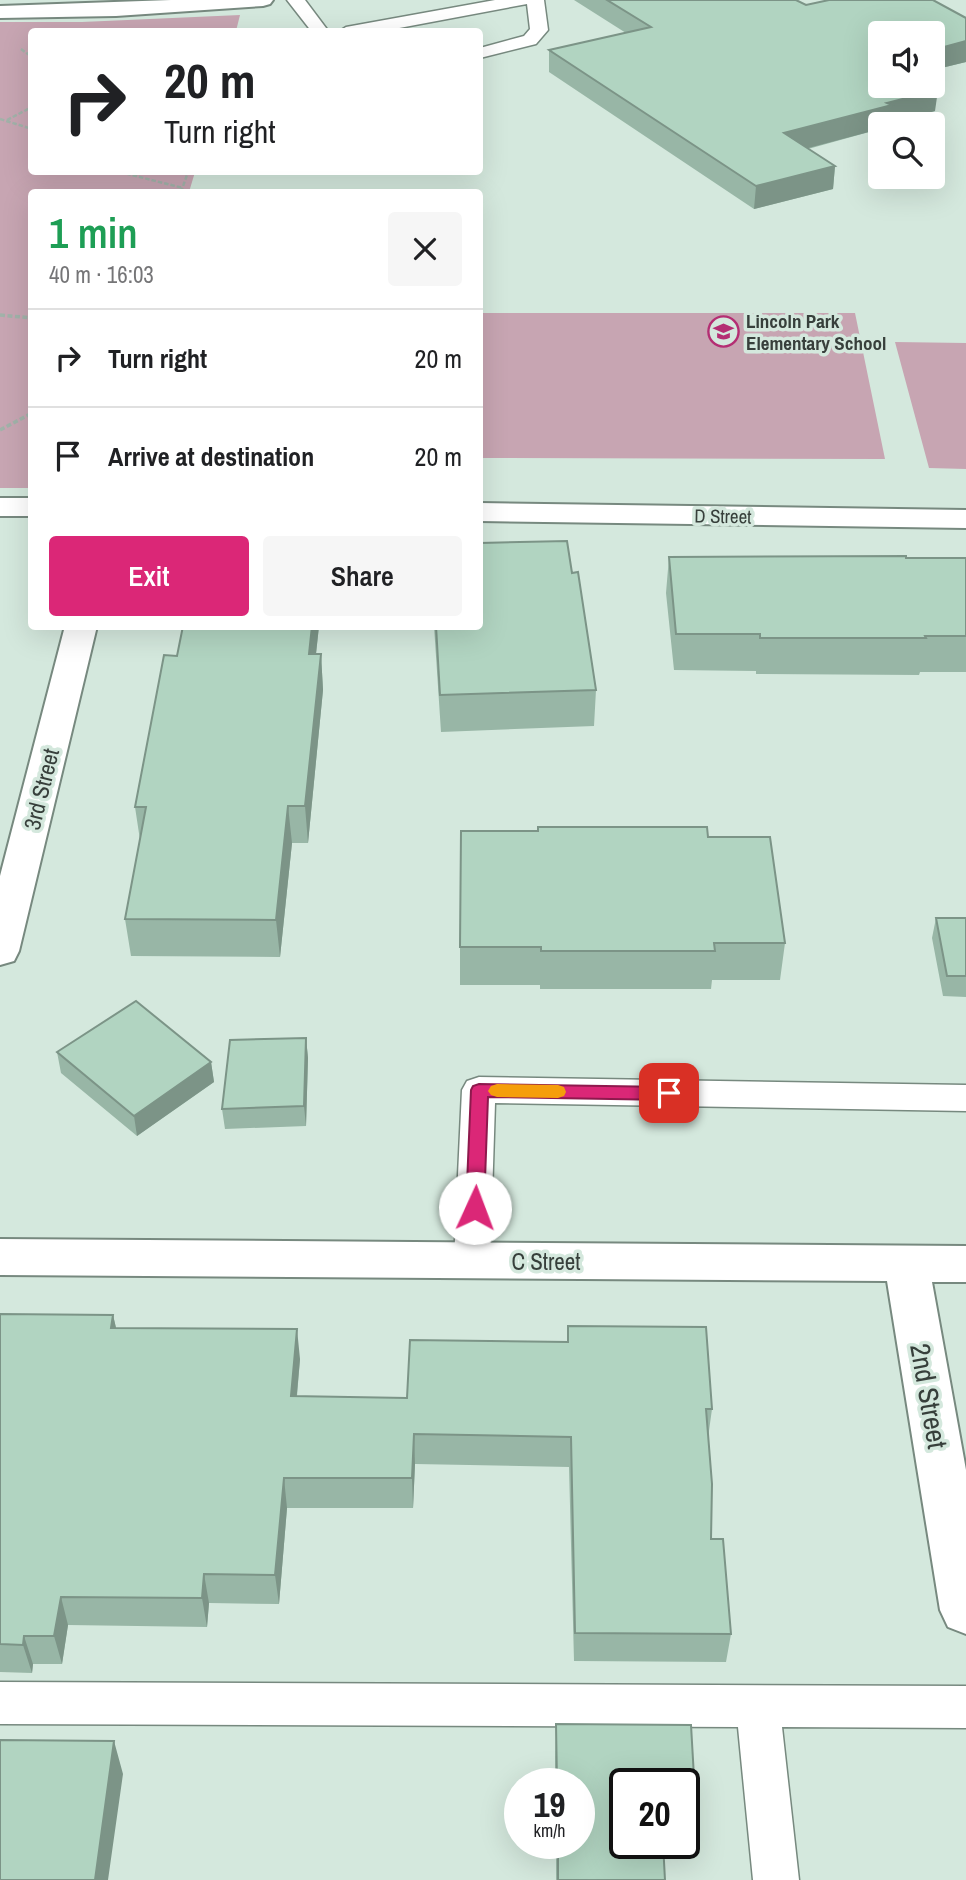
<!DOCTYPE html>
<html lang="en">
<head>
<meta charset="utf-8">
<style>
  body { margin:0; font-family:"Archivo Narrow",sans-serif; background:#f6f6f6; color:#202124; height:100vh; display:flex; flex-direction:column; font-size:26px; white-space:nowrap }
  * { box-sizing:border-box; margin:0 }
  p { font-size:23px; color:#757577 }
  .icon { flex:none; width:38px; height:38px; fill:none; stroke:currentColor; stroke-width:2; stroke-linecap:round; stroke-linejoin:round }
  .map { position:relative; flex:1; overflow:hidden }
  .sheet { position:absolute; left:28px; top:189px; width:455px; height:441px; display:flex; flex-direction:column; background:#fff; border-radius:7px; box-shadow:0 7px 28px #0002 }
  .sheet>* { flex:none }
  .hud { position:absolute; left:28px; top:28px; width:455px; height:147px; border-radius:7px; box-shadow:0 7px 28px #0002; background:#fff; color:#202124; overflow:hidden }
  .fabs { position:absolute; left:868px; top:21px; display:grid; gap:14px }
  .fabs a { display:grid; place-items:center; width:77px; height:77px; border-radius:7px; background:#fff; box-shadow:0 7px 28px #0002; font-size:35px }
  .speed { position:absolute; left:504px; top:1768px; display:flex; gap:14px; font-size:35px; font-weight:700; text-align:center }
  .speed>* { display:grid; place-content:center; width:91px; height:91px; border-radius:50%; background:#fff; box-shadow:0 7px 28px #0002; line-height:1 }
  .speed small { font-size:18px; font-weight:400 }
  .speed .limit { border:4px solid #111; border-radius:10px; background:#fff; color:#111 }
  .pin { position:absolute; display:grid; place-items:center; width:60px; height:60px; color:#fff; margin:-30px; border-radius:14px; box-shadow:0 4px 10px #0006 }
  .me { position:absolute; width:77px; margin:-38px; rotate:2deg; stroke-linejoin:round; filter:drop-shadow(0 0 5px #0008) }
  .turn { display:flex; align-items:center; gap:24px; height:147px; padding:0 21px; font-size:32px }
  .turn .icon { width:91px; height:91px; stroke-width:2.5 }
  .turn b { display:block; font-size:49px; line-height:60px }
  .round { display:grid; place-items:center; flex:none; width:74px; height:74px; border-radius:7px; background:#f6f6f6 }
  .summary { display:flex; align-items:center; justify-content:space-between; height:119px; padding:0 21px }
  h1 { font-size:42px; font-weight:600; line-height:52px; color:#1e9e55 }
  .action { display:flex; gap:14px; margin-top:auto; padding:14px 21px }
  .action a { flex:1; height:80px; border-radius:7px; background:#db2777; color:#fff; font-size:28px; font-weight:600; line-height:80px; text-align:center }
  .action a+a { background:#f6f6f6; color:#202124 }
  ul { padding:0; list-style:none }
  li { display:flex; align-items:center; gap:21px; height:98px; padding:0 21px; border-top:2px solid #e0e0e0 }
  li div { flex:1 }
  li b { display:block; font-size:26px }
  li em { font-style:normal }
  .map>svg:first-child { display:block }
  .green { fill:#c7a5b2 }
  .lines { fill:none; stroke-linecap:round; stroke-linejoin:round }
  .service-casing { stroke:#77897f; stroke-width:3 }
  .minor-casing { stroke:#77897f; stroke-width:4 }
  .tertiary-casing { stroke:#77897f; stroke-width:4 }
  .path-far1 { stroke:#a1b2a9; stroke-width:2.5; stroke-dasharray:4.5 2; stroke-linecap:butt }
  .path { stroke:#a1b2a9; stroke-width:3.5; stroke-dasharray:5 2.5; stroke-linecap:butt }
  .service { fill:#fff; fill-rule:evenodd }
  .minor { fill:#fff; fill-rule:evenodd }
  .tertiary { fill:#fff; fill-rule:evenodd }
  .wall { fill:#98b6a6; fill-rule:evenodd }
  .shaded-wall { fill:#7c9487 }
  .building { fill:#b1d4c1; stroke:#7c9487; stroke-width:2 }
  .route { fill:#db2777; stroke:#8e194d; stroke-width:2 }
  .slow { fill:#f59e0b }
  .labels { text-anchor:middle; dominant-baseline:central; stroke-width:7; stroke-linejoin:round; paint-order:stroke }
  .far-poi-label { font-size:19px; font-weight:bold; fill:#373f3b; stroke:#d4e8dd; text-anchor:start }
  .far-street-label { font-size:19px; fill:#373f3b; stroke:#d4e8dd }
  .street-label { font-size:23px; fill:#373f3b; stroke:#d4e8dd }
  .near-street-label { font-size:28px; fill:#373f3b; stroke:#d4e8dd }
</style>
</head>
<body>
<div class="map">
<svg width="966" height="1880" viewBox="0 0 966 1880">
  <rect width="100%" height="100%" fill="#d4e8dd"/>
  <path class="green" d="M240 15 236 31 32 32V172H195L189 192H32L31 488H0V22H82Z
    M480 313H855L885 459 480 458Z
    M895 342 966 343V469L929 468Z"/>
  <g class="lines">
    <defs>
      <path id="service" d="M287 0H305L329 32H312Z
        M495 0H544L548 30 536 44 480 58V48L524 36 530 29 527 4 378 32H338L346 27Z
        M479 1077 966 1085V1111L495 1103 490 1260 485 1270 472 1275 459 1270 454 1260 462 1090 467 1081Z
        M0 1682 966 1686V1728L782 1727 799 1880H753L738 1727 0 1724Z"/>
      <path id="minor" d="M0 498H32V516H0Z
        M480 503 966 510V528L480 521Z
        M65 626H97L19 951 14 961 0 965V876Z
        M0 1239 966 1246V1282H932L966 1470V1634L948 1627 940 1610 887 1281 0 1275Z"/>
      <path id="tertiary" d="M171 0H273L270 4 263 6 116 16 0 18V6Z"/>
    </defs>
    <use href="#service" class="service-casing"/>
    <use href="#minor" class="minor-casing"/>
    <use href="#tertiary" class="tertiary-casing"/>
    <path class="path-far1" d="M21 49 32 57
      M0 119 32 129
      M7 120 32 107
      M88 172H92
      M120 172 183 188
      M181 192 188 172"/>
    <path class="path" d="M0 315 32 318
      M0 430 32 413"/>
    <use href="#service" class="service"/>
    <use href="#minor" class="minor"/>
    <use href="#tertiary" class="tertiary"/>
  </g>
  <path class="wall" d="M574 0H796L806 5 966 18V62L933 70V33H880L935 111 890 123V124H880V129L808 149 835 166 833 189 754 209 549 72V50L626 33Z
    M669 557 966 558V672H920L919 675 756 674V671L674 670 666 593Z
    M572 573 596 690 594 726 441 732 434 626H480Z
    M183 626H319L316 654H321L323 690 308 843H292L280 957 131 956 125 919 140 840 135 807 177 656Z
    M708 837 785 943 780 980H712L711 989H540V985H460V947Z
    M936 918H966V997L943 996 932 938Z
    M306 1038 308 1058 306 1126 225 1129 222 1109Z
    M57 1052 211 1062 214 1082 137 1136 61 1073Z
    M0 1314 113 1315 116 1328 300 1359 297 1396 407 1398 567 1342 568 1326 712 1409 708 1438 711 1539 731 1634 726 1662 574 1661 569 1467 415 1464 413 1508H287L279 1604 209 1603 207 1627 68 1625 62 1664H33L32 1673 0 1672Z
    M556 1724 691 1725 696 1812 691 1844H663L665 1880H556V1843H579V1783H555V1757ZM625 1783H684V1843H625Z"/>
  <path class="shaded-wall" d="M966 41V62L933 70V50Z
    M938 90 935 111 890 123V124H880V129L782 155 784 133 887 103Z
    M835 166 833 189 754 209 756 186Z
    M312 626H319L312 690 309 654Z
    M321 654 323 690 308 843 305 806Z
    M288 806 292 843 280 957 276 920Z
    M306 1038 308 1058 306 1126 304 1106Z
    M211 1062 214 1082 137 1136 134 1116Z
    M113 1315 120 1345 111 1328Z
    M297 1329 300 1359 294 1426 291 1396Z
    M414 1434 415 1464 413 1508 412 1478Z
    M284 1478 287 1508 279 1604 275 1575Z
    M204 1574 209 1603 207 1627 202 1598Z
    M61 1597 68 1625 62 1664 54 1636Z
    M24 1636 33 1664 32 1673 23 1645Z
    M114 1741 123 1774 108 1880H95Z"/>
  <path class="building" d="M607 0H796L806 5 829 0H933L966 18V41L933 50V33H880V86H931L938 90 887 103 892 105 784 133 835 166 756 186 549 50 651 27Z
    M567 541 572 573 578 572 596 690 440 695 436 626H480V543Z
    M906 556V558H966V636H925L926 638H760V634H676L669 557Z
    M183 626H312L309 654H321L305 806H288L276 920 125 919 146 807H135L164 655 177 656Z
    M538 827H707L708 837H770L785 943H714L715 951H541V947H460L461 831H538Z
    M936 918H966V976H947Z
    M136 1001 211 1062 134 1116 57 1052Z
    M306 1038 304 1106 222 1109 230 1040Z
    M0 1314 113 1315 111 1328 297 1329 291 1396 407 1398 410 1340 568 1342V1326L706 1327 712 1409H706L712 1484 711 1539H723L731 1634 575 1633 571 1437 414 1434 412 1478H284L275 1575 204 1574 202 1598 61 1597 54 1636H24L23 1645 0 1644Z
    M556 1724 691 1725 696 1812H684V1783H625V1843H663L665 1880H558V1843H579V1783H557Z
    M0 1740 114 1741 95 1880H0Z"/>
  <path class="route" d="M479 1084 669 1087 675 1089 677 1093 675 1098 669 1100 488 1097 484 1208 481 1212H469L466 1208 471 1090 473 1086Z"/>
  <path class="slow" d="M497 1084 558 1085 564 1087 566 1092 564 1096 558 1098 497 1097 491 1095 488 1091 491 1086Z"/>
  <defs>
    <symbol id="school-ring" viewBox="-11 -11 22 22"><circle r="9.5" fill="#d4e8dd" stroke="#b42e73" stroke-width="1.5"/><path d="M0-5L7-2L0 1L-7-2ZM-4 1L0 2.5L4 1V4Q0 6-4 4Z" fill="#b42e73"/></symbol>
  </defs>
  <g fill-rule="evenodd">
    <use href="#school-ring" x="706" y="314" width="35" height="35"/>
  </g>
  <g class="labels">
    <g class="far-poi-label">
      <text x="746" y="321">Lincoln Park<tspan x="746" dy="22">Elementary School</tspan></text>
    </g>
    <g class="far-street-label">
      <text transform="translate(723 516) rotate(1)">D Street</text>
    </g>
    <g class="street-label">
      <text transform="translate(41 789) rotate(-76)">3rd Street</text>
      <text x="546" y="1261">C Street</text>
    </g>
    <g class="near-street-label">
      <text transform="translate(929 1396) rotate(80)">2nd Street</text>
    </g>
  </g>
</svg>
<div class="fabs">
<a><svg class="icon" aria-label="sound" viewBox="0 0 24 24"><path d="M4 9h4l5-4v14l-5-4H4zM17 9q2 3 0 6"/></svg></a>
<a><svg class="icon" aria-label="search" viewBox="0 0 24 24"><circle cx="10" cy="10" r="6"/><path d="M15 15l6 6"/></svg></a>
</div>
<div class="speed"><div>19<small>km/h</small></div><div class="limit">20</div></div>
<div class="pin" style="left:669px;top:1093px;background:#d93025"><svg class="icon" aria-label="arrive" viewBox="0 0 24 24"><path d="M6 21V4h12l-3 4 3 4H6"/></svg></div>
<svg class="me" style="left:475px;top:1208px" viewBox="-20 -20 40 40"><circle r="19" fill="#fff"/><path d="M0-13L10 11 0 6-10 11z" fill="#db2777"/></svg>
<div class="hud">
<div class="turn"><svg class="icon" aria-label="right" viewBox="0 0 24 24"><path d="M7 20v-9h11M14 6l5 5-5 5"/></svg><div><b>20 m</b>Turn right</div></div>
</div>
<section class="sheet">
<div class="summary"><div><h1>1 min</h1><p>40 m · 16:03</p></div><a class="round"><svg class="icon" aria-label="close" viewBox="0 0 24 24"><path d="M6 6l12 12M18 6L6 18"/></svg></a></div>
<ul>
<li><svg class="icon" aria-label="right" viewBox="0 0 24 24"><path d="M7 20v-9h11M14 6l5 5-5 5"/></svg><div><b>Turn right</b></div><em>20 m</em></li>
<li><svg class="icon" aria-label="arrive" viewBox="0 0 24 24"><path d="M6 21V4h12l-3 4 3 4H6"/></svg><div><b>Arrive at destination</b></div><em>20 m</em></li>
</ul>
<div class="action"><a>Exit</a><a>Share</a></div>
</section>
</div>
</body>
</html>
